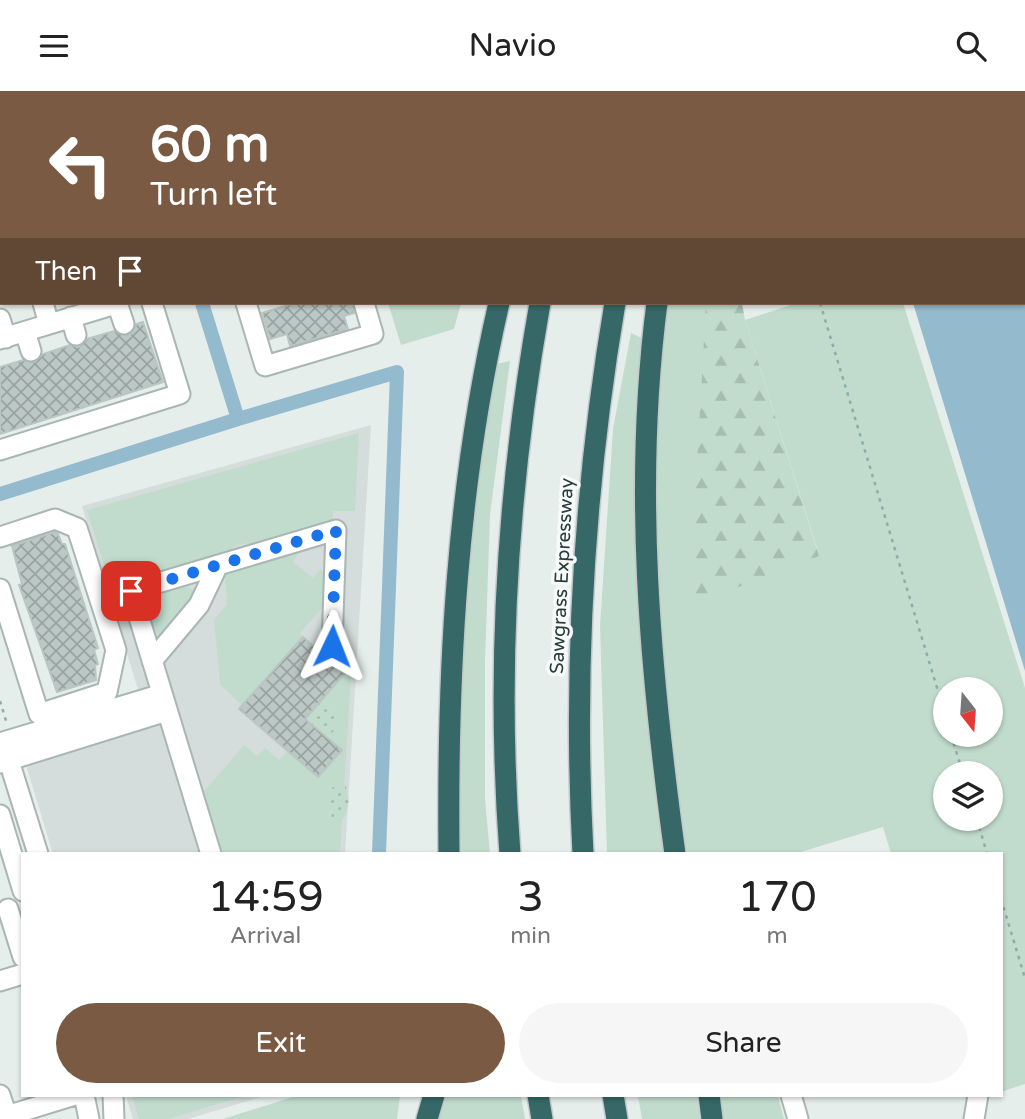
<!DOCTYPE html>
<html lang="en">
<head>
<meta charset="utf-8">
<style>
  body { margin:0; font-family:"Varela Round",sans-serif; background:#f6f6f6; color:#222; height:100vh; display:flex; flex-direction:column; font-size:26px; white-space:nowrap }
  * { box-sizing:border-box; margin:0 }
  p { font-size:23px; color:#767676 }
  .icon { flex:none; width:38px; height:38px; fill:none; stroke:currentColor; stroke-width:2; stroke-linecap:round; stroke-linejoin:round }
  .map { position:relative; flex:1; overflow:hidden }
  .side { position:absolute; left:21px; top:761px; width:982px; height:245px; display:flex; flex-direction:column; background:#fff; border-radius:0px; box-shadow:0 2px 5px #0004 }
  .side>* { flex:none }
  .hud { position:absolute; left:0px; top:0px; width:1026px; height:214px; box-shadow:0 2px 5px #0004; background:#7a5a43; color:#fff; overflow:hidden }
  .needle { width:46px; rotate:163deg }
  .buttons { position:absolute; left:933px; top:586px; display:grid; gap:14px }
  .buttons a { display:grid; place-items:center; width:70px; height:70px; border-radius:50%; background:#fff; box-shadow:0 2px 5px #0004; font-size:35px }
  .pin { position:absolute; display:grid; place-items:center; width:60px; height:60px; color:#fff; margin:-30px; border-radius:14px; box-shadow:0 4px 10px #0006 }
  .me { position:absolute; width:77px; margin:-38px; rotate:2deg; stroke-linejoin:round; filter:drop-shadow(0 0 5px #0008) }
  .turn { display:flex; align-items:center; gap:24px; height:147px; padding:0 35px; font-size:32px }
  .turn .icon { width:91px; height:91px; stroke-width:2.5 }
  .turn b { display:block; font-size:49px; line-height:60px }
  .then { display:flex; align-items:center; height:66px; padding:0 35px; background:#0003; gap:14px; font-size:26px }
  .eta { display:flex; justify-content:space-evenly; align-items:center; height:119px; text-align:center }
  .eta b { font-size:42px; font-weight:600; line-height:49px }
  .action { display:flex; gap:14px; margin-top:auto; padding:14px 35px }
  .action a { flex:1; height:80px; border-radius:42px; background:#7a5a43; color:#fff; font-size:28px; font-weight:600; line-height:80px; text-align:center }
  .action a+a { background:#f6f6f6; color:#222 }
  header { display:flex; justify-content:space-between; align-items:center; height:91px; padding:0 35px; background:#fff; font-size:32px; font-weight:600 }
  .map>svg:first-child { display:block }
  .built { fill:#d4dddb }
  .green { fill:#c1dccd; fill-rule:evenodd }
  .forest { fill:url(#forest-firs) }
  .park { fill:url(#park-dots) }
  .water { fill:#94bbcd }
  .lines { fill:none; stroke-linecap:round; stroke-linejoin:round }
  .canal { stroke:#94bbcd; stroke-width:14 }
  .building { fill:url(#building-cross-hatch); stroke:#b9c7c3; stroke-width:2 }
  .minor-casing { stroke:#a9b6b4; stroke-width:23 }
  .highway-casing { stroke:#c2c9c8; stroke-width:24 }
  .path { stroke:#8aaea9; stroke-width:2.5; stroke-dasharray:3.5 5; stroke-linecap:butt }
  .minor { stroke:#fff; stroke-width:19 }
  .highway { stroke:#356866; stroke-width:21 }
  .route { stroke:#1a73e8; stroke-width:12; stroke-dasharray:0 21.6 }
  .labels { text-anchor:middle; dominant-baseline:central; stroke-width:7; stroke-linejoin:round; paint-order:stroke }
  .street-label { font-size:19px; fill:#263e3c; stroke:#f7faf9 }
</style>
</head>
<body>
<header><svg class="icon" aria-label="menu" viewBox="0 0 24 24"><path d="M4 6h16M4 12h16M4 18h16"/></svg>Navio<svg class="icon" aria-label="search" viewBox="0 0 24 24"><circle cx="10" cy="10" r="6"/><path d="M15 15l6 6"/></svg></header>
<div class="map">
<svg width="1025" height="1028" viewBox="0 0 1025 1028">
  <defs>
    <pattern id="forest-firs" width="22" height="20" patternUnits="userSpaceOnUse" patternTransform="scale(1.75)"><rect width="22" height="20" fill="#c1dccd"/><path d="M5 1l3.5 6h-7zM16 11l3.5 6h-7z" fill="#a6beb1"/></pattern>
    <pattern id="park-dots" width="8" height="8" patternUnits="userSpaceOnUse" patternTransform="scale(1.75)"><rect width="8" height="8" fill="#c1dccd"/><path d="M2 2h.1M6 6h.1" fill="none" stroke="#a6beb1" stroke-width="1.8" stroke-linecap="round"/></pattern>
    <pattern id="building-cross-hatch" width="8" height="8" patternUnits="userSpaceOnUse" patternTransform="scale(1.75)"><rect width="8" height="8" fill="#bcc8c5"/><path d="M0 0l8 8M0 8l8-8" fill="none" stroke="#99a4a1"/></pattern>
  </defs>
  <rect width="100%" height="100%" fill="#e6eeec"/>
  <path class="built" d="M371 334 345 763H53L16 641 139 602 82 415Z
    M126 1005H264L188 1028H133Z"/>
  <path class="green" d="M388 212H461L454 238 401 254Z
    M666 212H706L819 464 745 229 797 212H903L1025 597V993L1001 1001V763H891L883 736 794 763H684C669 658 655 551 651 445 648 368 659 289 666 212ZM945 598H990V644H945ZM945 682H990V728H945Z
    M631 242 644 248 636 391 639 525 664 763H607L600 535 613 338Z
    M510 270 490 424 485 570V708L490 763H453L457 556 491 274Z
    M359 342 355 420H333L332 431 250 456 247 452 233 456 231 461 135 493 132 487 122 491 124 498 112 501 87 419Z
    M299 460 293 471 313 487 321 478 324 483 322 517 300 542 303 546 242 615 220 593 214 529 227 513 225 484Z
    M184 494 192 498 194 507 157 550H153L143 510 149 505Z
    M336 568 352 569 340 763H219L201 704 244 654 257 665 265 657 279 669 287 660 317 686 341 659 328 647 336 637 329 614 322 609 345 583 332 571Z
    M299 1004H400V1005L397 1028H223Z
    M438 1004 521 1005 525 1028H431Z
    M132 1005V1004L244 1005 168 1028H139Z
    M638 1005H697L700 1028H642Z
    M717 1005H778L784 1028H721Z"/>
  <path class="forest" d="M706 212H742L745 229 819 465 689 515Z"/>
  <path class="park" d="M322 609 334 619 336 637 328 647 305 628Z
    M338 692 346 695 349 711 344 727 332 731 329 700Z"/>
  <path class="water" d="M918 0H1025V580L913 212H1024V2Z"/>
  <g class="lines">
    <path class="canal" d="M202 212 238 328 397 281 379 763
      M0 403 238 328"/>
  </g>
  <path class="building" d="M295 212H352L354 222 344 225 348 238 290 255 287 243 270 248 262 222Z
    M143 231 163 291 0 343V276L23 269 35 271 43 263 70 254 80 256 87 248 114 240 127 245 134 241 136 233Z
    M55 441 58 443 62 453H65L98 557 94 559 98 573 95 574 96 589 57 601 19 494 22 493 12 455Z
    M303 546 345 582 305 628 342 659 318 686 239 618Z"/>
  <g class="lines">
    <defs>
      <path id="minor" d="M88 0 89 2
        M195 0V2
        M298 0 299 2
        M264 2 270 0
        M0 40H2
        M0 86 2 85
        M0 137 2 136
        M43 212 49 233
        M117 212 124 233
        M246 212 265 275 373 243 364 212
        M71 226 76 244
        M0 228 6 247
        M25 241 31 260
        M0 248 119 212
        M0 359 180 303 152 212
        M0 446 55 428 77 437 116 559 107 601 39 623 0 498
        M152 570 199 514 218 474
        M0 652 162 603
        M5 657 38 763
        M0 672 167 620
        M0 724 23 800
        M211 763 131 500 336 439 332 555
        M8 818 23 866
        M0 890 23 883
        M0 1004 7 1025
        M84 1004 89 1028
        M113 1004 114 1028
        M791 1004 798 1028
        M0 1027 75 1004
        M974 1028 978 1004"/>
      <path id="highway" d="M555 2 556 0
        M587 2 588 0
        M663 2V0
        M692 2 693 0
        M657 212C633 396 650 580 675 763
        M449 763C447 578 457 393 499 212
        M510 763C496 580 508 392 540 212
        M583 763C573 578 584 395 615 212
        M538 1004 542 1028
        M613 1004 617 1028
        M709 1004 712 1028
        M427 1028 434 1004"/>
    </defs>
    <use href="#minor" class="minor-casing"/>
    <use href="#highway" class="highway-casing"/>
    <path class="path" d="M809 2 810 0
      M820 212 945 623
      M0 610 7 633
      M951 644 963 682
      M977 728 987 763
      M1001 808 1025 887"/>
    <use href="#minor" class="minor"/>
    <use href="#highway" class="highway"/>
  </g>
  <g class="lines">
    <path class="route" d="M131 500 336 439 332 555"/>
  </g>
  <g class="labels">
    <g class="street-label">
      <text transform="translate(562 485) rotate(-87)">Sawgrass Expressway</text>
    </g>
  </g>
</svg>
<div class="buttons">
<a><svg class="needle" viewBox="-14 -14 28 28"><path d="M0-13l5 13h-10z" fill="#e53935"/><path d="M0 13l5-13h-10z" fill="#767676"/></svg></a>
<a><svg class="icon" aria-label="layers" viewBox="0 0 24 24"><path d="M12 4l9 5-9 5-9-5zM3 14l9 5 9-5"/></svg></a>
</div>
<div class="pin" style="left:131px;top:500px;background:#d93025"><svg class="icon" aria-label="arrive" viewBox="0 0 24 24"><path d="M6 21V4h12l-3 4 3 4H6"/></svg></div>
<svg class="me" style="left:332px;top:555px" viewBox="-20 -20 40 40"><path d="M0-17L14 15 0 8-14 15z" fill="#1a73e8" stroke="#fff" stroke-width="4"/></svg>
<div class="hud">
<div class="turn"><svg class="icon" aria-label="left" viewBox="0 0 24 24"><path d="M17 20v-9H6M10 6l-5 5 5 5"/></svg><div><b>60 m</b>Turn left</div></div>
<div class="then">Then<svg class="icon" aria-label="arrive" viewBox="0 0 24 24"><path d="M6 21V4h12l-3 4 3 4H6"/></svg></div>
</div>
<section class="side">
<div class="eta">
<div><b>14:59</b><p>Arrival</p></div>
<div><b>3</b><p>min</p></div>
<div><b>170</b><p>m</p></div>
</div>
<div class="action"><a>Exit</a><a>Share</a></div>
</section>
</div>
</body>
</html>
